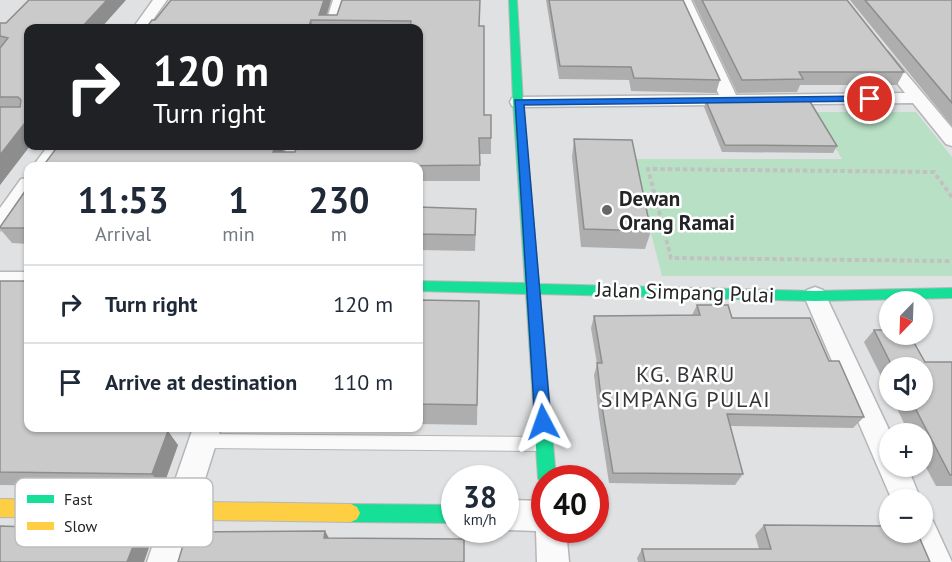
<!DOCTYPE html>
<html lang="en">
<head>
<meta charset="utf-8">
<style>
  body { margin:0; font-family:"PT Sans",sans-serif; background:#f6f6f7; color:#1f2937; height:100vh; display:flex; flex-direction:column; font-size:22px; white-space:nowrap }
  * { box-sizing:border-box; margin:0 }
  p { font-size:20px; color:#747a83 }
  .icon { flex:none; width:33px; height:33px; fill:none; stroke:currentColor; stroke-width:2; stroke-linecap:round; stroke-linejoin:round }
  .map { position:relative; flex:1; overflow:hidden }
  .drawer { position:absolute; left:24px; top:162px; width:399px; height:270px; display:flex; flex-direction:column; background:#fff; border-radius:12px; box-shadow:0 2px 4px #0004 }
  .drawer>* { flex:none }
  .hud { position:absolute; left:24px; top:24px; width:399px; height:126px; border-radius:12px; box-shadow:0 2px 4px #0004; background:#202124; color:#fff; overflow:hidden }
  .needle { width:39px; rotate:203deg }
  .buttons { position:absolute; left:879px; top:291px; display:grid; gap:12px }
  .buttons a { display:grid; place-items:center; width:54px; height:54px; border-radius:50%; background:#fff; box-shadow:0 2px 4px #0004; font-size:30px }
  .speed { position:absolute; left:441px; top:465px; display:flex; gap:12px; font-size:30px; font-weight:700; text-align:center }
  .speed>* { display:grid; place-content:center; width:78px; height:78px; border-radius:50%; background:#fff; box-shadow:0 2px 4px #0004; line-height:1 }
  .speed small { font-size:15px; font-weight:400 }
  .speed .limit { border:9px solid #d22; background:#fff; color:#111 }
  .pin { position:absolute; display:grid; place-items:center; width:51px; height:51px; color:#fff; margin:-26px; border:3px solid #fff; border-radius:50%; box-shadow:0 2px 6px #0007 }
  .me { position:absolute; width:66px; margin:-33px; rotate:356deg; stroke-linejoin:round; filter:drop-shadow(0 0 4px #0008) }
  .turn { display:flex; align-items:center; gap:21px; height:126px; padding:0 30px; font-size:27px }
  .turn .icon { width:78px; height:78px; stroke-width:2.5 }
  .turn b { display:block; font-size:42px; line-height:51px }
  .eta { display:flex; justify-content:space-evenly; align-items:center; height:102px; text-align:center }
  .eta b { font-size:36px; font-weight:800; line-height:42px }
  ul { padding:0; list-style:none }
  li { display:flex; align-items:center; gap:18px; height:78px; padding:0 30px; border-top:2px solid #e0e1e3 }
  li div { flex:1 }
  li b { display:block; font-size:22px }
  li em { font-style:normal }
  .map>svg:first-child { display:block }
  .green { fill:#b8e0c4 }
  .lines { fill:none; stroke-linecap:round; stroke-linejoin:round }
  .lane-casing { stroke:#b6b6b8; stroke-width:2 }
  .street-casing { stroke:#b6b6b8; stroke-width:3 }
  .fast-casing { stroke:#b6b6b8; stroke-width:2 }
  .slow-casing { stroke:#b6b6b8; stroke-width:2 }
  .path { stroke:#c1c1c2; stroke-width:4; stroke-dasharray:4.5 3; stroke-linecap:butt }
  .lane { fill:#fafafb; fill-rule:evenodd }
  .street { fill:#fafafb; fill-rule:evenodd }
  .fast { fill:#16e098; fill-rule:evenodd }
  .slow { fill:#ffcf43; fill-rule:evenodd }
  .wall { fill:#aeaeaf }
  .shaded-wall { fill:#8d8d8e }
  .building { fill:#cacacb; stroke:#8d8d8e; stroke-width:1.5 }
  .route { fill:#1a73e8; stroke:#114b97; stroke-width:1.5 }
  .poi-dot { fill:#656668; stroke:#fff; stroke-width:2 }
  .labels { text-anchor:middle; dominant-baseline:central; stroke-width:5; stroke-linejoin:round; paint-order:stroke }
  .poi-label { font-size:21px; font-weight:bold; fill:#232425; stroke:#fff; text-anchor:start }
  .street-label { font-size:21px; fill:#232425; stroke:#fff }
  .neighbourhood-label { font-size:22px; letter-spacing:1.5px; fill:#343538; stroke:#fff }
  .key { fill:#fff; stroke:#bdbdbe; stroke-width:1.5 }
  .key-label { font-size:16px; fill:#232425 }
</style>
</head>
<body>
<div class="map">
<svg width="952" height="562" viewBox="0 0 952 562">
  <rect width="100%" height="100%" fill="#e0e1e3"/>
  <path class="green" d="M814 112H916L952 157V276H662L632 159H842Z"/>
  <g class="lines">
    <defs>
      <path id="lane" d="M203 434 540 437 545 439 547 444 545 449 540 451 203 448 198 446 196 441 198 436Z"/>
      <path id="street" d="M153 0H167L147 28H133Z
        M333 0H347L338 28H324Z
        M677 0H691L736 95 905 93 875 55 883 50 888 52 952 128V146L946 144 913 103 518 107 512 106 510 102 512 98 518 97 719 95Z
        M48 146H66L51 166H33Z
        M287 146H305L298 166H280Z
        M28 178V198L7 228 0 230V208L21 179Z
        M0 272H28V288H0Z
        M815 287 823 290 826 296 891 434H890V466H907L921 500H892L804 296 807 290Z
        M193 428H221L179 562H147Z
        M506 500 544 501V530H566L569 562H537L536 531 505 530Z
        M922 517 933 521 952 562H920L907 532H922Z"/>
      <path id="fast" d="M509 0H517L523 102 539 284 815 291 952 288V298L815 301 540 294 556 478H544V485L541 484 538 478 526 294 418 291V281L525 283 513 102Z
        M351 504 454 505V523L351 522 345 519 342 513 345 507Z"/>
      <path id="slow" d="M0 499 351 504 357 507 360 513 357 519 351 522 0 517Z"/>
    </defs>
    <use href="#lane" class="lane-casing"/>
    <use href="#street" class="street-casing"/>
    <use href="#fast" class="fast-casing"/>
    <use href="#slow" class="slow-casing"/>
    <path class="path" d="M952 197 934 172 648 169 671 258 952 261"/>
    <use href="#lane" class="lane"/>
    <use href="#street" class="street"/>
    <use href="#fast" class="fast"/>
    <use href="#slow" class="slow"/>
  </g>
  <path class="wall" d="M331 0 327 15 479 26 484 115H491V154H480V181H418V166H43L58 146H285L283 152H295L418 146V28H146Z
    M546 0H683L720 80 716 93 631 91 629 80 559 79Z
    M693 0H847L904 72 897 85H800L797 92 737 93Z
    M850 0H952V126Z
    M0 23 28 28V146L0 185Z
    M706 101 837 146 833 153 722 152 704 107Z
    M574 139 651 231 645 249 581 247 572 157Z
    M28 187V244L12 243 0 229V227Z
    M418 207 476 224 475 251 418 250Z
    M0 281 105 429 178 445 163 487 0 485Z
    M418 300 479 301 477 425 418 424Z
    M697 305 732 318 829 361 864 417 853 428 730 426 743 474 735 485 609 483 599 417 594 375 597 364 591 328 594 316 692 315Z
    M874 330 925 362H952V486H936L922 460V434H909L893 400H922V368H890V394L864 342Z
    M764 525 930 562H638L637 558 642 549H759L755 535Z"/>
  <path class="shaded-wall" d="M107 0H126L101 28H81Z
    M324 0H331L325 20 319 15Z
    M311 20 313 28H308Z
    M28 119V146H30L0 185V155Z
    M276 146H285L278 166 273 152Z
    M86 428H106L99 443 85 429Z
    M168 431 178 445 163 487 152 474Z
    M139 531 151 542 144 562H127Z
    M325 531 330 540 324 538Z"/>
  <path class="building" d="M29 0H107L81 28H28V119L0 155V107H20L21 100 18 97H0V48L8 38 0 36V23H6Z
    M171 0H324L319 15H337L342 0H480L479 26H484V115H491V138H479L480 165 387 166H43L58 146H276L273 152H295L297 146H418V28H410L411 21 311 20 308 28H146L152 20H155Z
    M549 0H683L720 80 634 78 631 67 560 66Z
    M702 0H847L904 72H799L803 79 742 80Z
    M865 0H952V103Z
    M809 100 837 146 725 145 706 101Z
    M574 139 632 140 651 231 584 229Z
    M28 187V228H0V227Z
    M418 207 476 209 475 235 418 234Z
    M0 281H28V428H86L85 429 168 431 152 474 0 472Z
    M418 300 479 301 477 405 418 404Z
    M697 305H728L732 318H810L829 361H839L864 417 727 414 743 474 613 473 602 406 597 363H602L594 316 700 315Z
    M874 330H890V334H909L925 362H952V475H950L911 400H922V368H893Z
    M764 525 890 526V532H917L930 562H645L642 549H771Z
    M0 526 139 531 127 562H0Z
    M325 531 324 538 464 539V562H178L187 532Z"/>
  <path class="route" d="M870 96 874 97V101L524 105 551 422 548 427 543 429 537 427 535 422 515 100Z"/>
  <circle class="poi-dot" cx="607" cy="210" r="6"/>
  <g class="labels">
    <g class="poi-label">
      <text x="619" y="198">Dewan<tspan x="619" dy="24">Orang Ramai</tspan></text>
    </g>
    <g class="street-label">
      <text transform="translate(685 292) rotate(2)">Jalan Simpang Pulai</text>
    </g>
    <g class="neighbourhood-label">
      <text x="686" y="374">KG. BARU<tspan x="686" dy="25">SIMPANG PULAI</tspan></text>
    </g>
  </g>
  <rect x="15" y="478" width="198" height="69" rx="9" class="key"/>
  <rect x="27" y="495" width="27" height="8" fill="#16e098"/>
  <rect x="27" y="522" width="27" height="8" fill="#ffcf43"/>
  <g class="key-label">
    <text x="64" y="505">Fast</text>
    <text x="64" y="532">Slow</text>
  </g>
</svg>
<div class="buttons">
<a><svg class="needle" viewBox="-14 -14 28 28"><path d="M0-13l5 13h-10z" fill="#e53935"/><path d="M0 13l5-13h-10z" fill="#747a83"/></svg></a>
<a><svg class="icon" aria-label="sound" viewBox="0 0 24 24"><path d="M4 9h4l5-4v14l-5-4H4zM17 9q2 3 0 6"/></svg></a>
<a>+</a>
<a>−</a>
</div>
<div class="speed"><div>38<small>km/h</small></div><div class="limit">40</div></div>
<div class="pin" style="left:870px;top:99px;background:#d93025"><svg class="icon" aria-label="arrive" viewBox="0 0 24 24"><path d="M6 21V4h12l-3 4 3 4H6"/></svg></div>
<svg class="me" style="left:543px;top:422px" viewBox="-20 -20 40 40"><path d="M0-17L14 15 0 8-14 15z" fill="#1a73e8" stroke="#fff" stroke-width="4"/></svg>
<div class="hud">
<div class="turn"><svg class="icon" aria-label="right" viewBox="0 0 24 24"><path d="M7 20v-9h11M14 6l5 5-5 5"/></svg><div><b>120 m</b>Turn right</div></div>
</div>
<section class="drawer">
<div class="eta">
<div><b>11:53</b><p>Arrival</p></div>
<div><b>1</b><p>min</p></div>
<div><b>230</b><p>m</p></div>
</div>
<ul>
<li><svg class="icon" aria-label="right" viewBox="0 0 24 24"><path d="M7 20v-9h11M14 6l5 5-5 5"/></svg><div><b>Turn right</b></div><em>120 m</em></li>
<li><svg class="icon" aria-label="arrive" viewBox="0 0 24 24"><path d="M6 21V4h12l-3 4 3 4H6"/></svg><div><b>Arrive at destination</b></div><em>110 m</em></li>
</ul>
</section>
</div>
</body>
</html>
